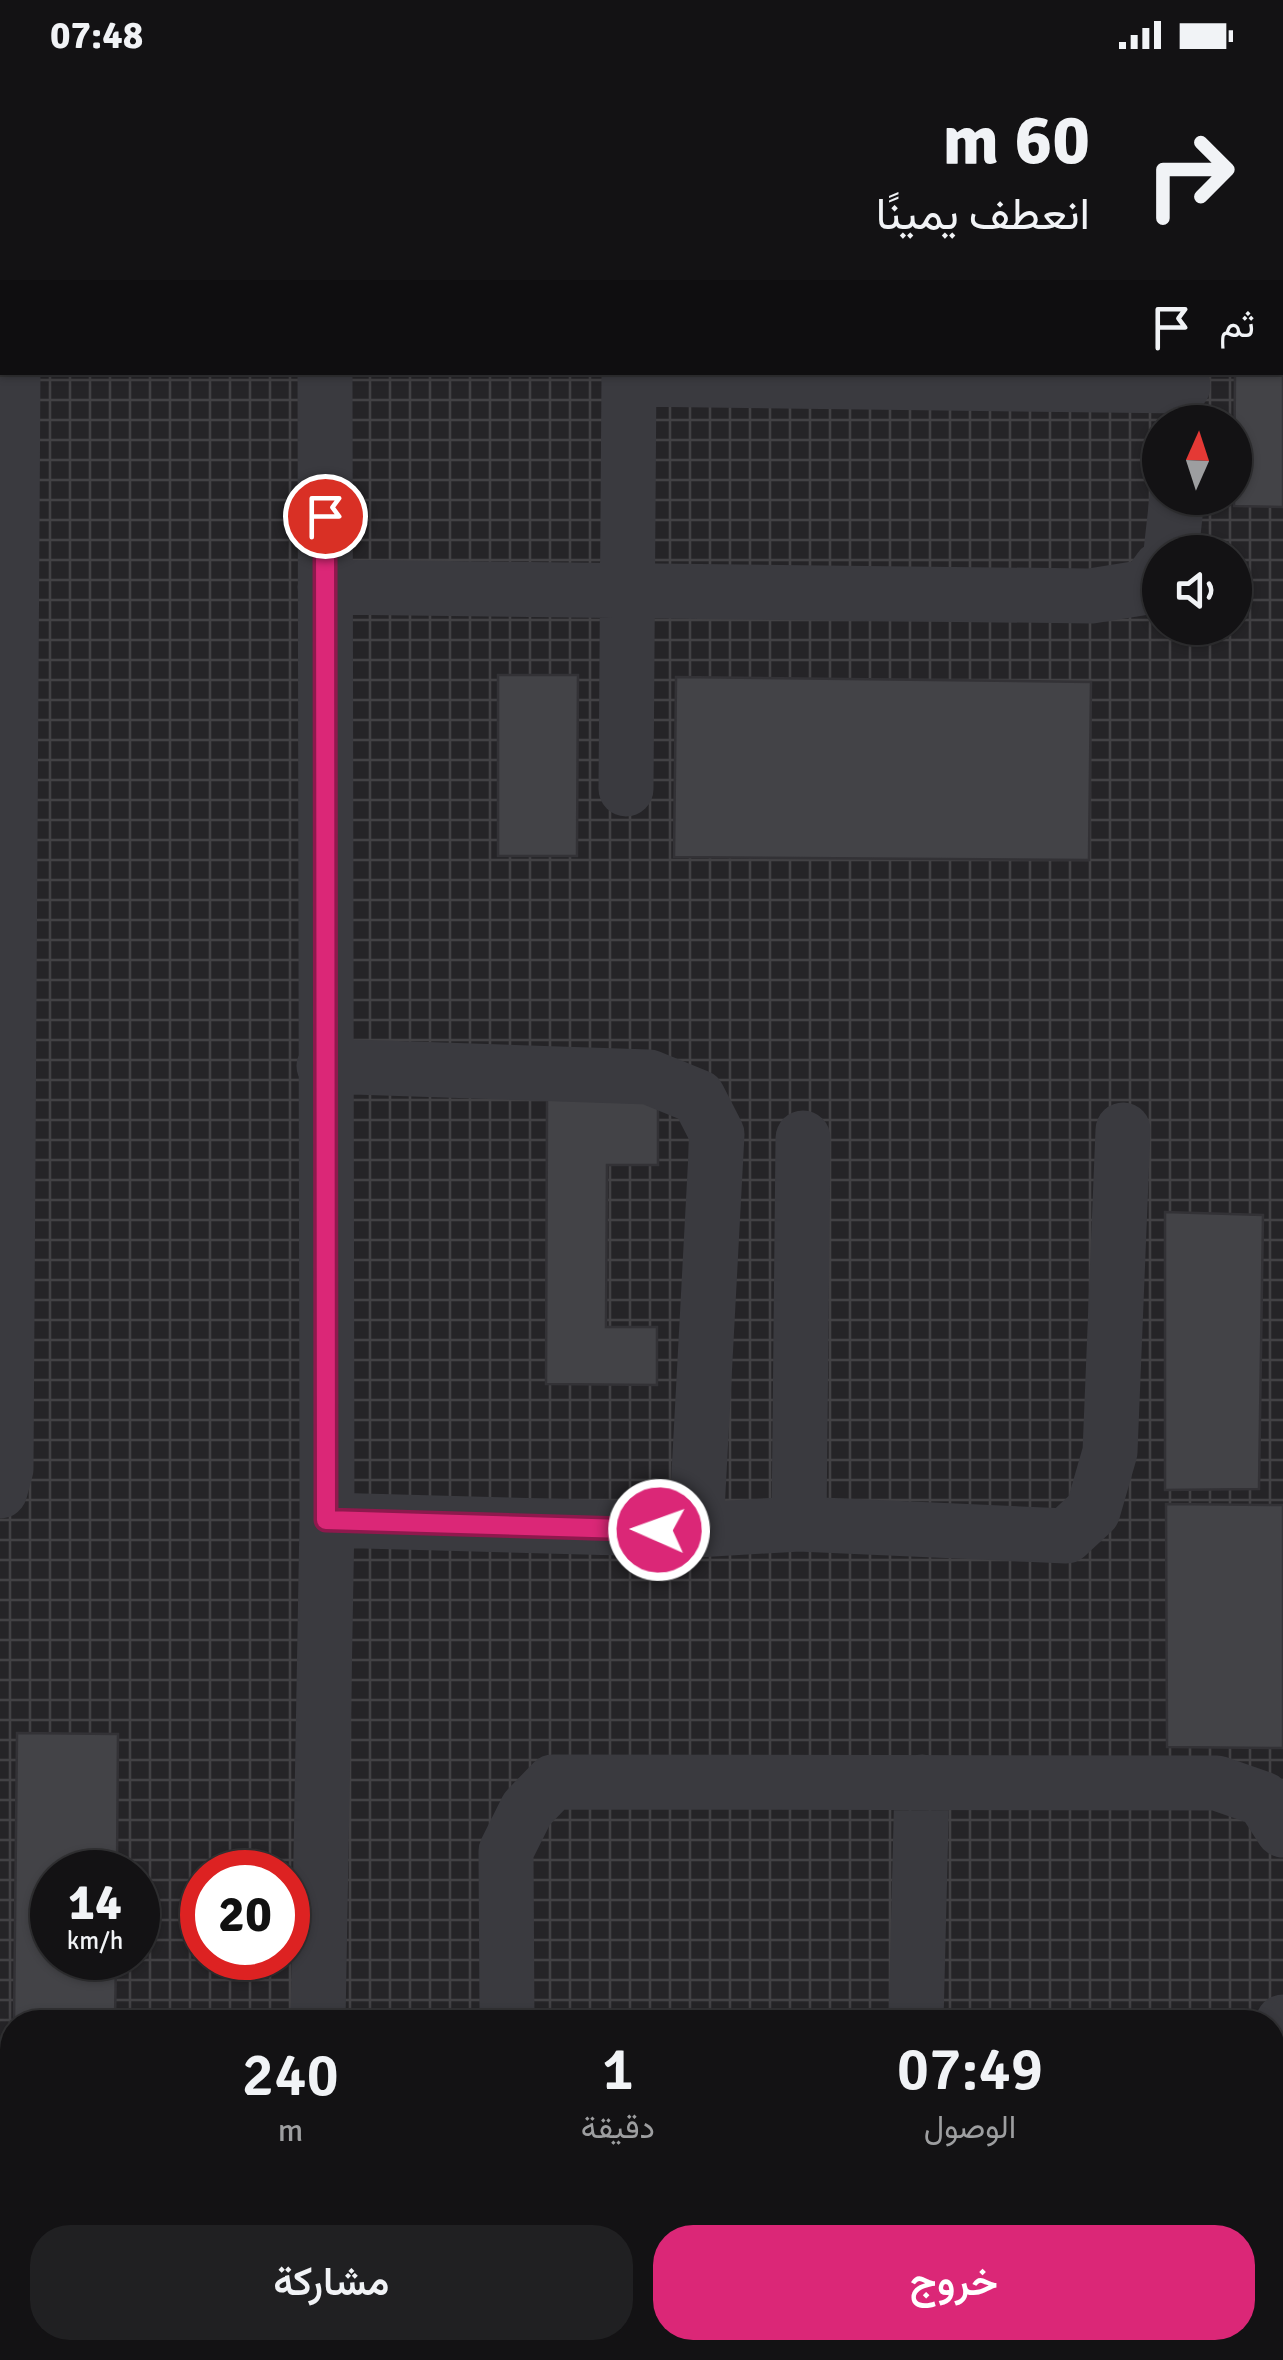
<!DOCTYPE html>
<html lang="ar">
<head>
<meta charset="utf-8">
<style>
  body { margin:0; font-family:Signika,Vazirmatn,sans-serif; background:#202022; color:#f1f3f6; direction:rtl; height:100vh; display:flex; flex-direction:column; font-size:38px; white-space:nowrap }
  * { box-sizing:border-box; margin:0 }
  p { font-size:32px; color:#9d9ea0 }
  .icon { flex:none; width:55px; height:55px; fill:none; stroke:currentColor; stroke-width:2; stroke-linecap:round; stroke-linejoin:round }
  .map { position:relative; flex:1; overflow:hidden; direction:ltr }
  .drawer { position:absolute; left:0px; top:1940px; width:1285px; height:350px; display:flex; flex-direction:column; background:#131214; border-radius:40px 40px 0 0; box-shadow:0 2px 8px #0004,0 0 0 2px #323234; direction:rtl }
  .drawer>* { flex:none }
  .banner { position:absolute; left:0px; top:0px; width:1285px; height:305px; box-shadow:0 2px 8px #0004,0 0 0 2px #323234; direction:rtl; background:#131214; color:#f1f3f6; overflow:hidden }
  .needle { width:65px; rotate:3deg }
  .fabs { position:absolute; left:1142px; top:335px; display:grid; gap:20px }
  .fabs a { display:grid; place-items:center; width:110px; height:110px; border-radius:50%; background:#131214; box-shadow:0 2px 8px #0004,0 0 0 2px #323234; font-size:50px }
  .speed { position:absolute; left:30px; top:1780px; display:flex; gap:20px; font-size:50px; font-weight:700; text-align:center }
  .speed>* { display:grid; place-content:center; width:130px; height:130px; border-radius:50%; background:#131214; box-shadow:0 2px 8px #0004,0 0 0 2px #323234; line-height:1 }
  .speed small { font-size:25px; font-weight:400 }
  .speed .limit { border:15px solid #d22; background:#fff; color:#111 }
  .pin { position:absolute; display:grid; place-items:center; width:85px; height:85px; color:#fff; margin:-42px; border:5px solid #fff; border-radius:50%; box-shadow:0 2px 10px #0007 }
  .me { position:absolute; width:110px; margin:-55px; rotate:272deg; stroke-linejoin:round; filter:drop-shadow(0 0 8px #0008) }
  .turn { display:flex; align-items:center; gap:35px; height:210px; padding:0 30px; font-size:45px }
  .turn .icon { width:130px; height:130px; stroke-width:2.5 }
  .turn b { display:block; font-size:70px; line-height:85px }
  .then { display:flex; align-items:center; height:95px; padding:0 30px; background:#0003; gap:20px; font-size:38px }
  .eta { display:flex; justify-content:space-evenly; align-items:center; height:170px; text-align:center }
  .eta b { font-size:60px; font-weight:600; line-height:70px }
  .action { display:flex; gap:20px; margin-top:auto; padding:20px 30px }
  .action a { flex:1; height:115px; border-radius:40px; background:#db2777; color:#fff; font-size:40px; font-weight:600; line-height:115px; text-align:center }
  .action a+a { background:#202022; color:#f1f3f6 }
  .status { display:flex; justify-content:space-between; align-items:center; height:70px; padding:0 50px; background:#131214; direction:ltr }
  .status svg { height:28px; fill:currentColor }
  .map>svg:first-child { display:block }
  .industrial { fill:url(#industrial-grid); fill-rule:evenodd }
  .building { fill:#434347; stroke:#333236; stroke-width:2.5 }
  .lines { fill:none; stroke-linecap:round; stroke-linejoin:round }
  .minor { stroke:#3a3a3f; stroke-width:55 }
  .route-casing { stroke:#8e194d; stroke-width:25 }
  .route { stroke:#db2777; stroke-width:18 }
</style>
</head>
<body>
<div class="status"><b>07:48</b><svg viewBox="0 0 49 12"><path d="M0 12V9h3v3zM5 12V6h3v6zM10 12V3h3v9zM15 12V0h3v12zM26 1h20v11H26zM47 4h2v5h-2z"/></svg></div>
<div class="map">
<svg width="1283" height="2290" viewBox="0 0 1283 2290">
  <defs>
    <pattern id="industrial-grid" width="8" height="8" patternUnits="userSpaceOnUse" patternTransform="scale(2.5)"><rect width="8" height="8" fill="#252427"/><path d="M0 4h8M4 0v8" fill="none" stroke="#424144"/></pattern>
  </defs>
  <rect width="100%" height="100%" fill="#19181a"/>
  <path class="industrial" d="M0 0H1283V2290H0ZM2 2H1282V302H2ZM1160 352H1235V428H1160ZM1160 482H1235V558H1160ZM52 1802H138V1888H52ZM202 1802H288V1888H202ZM12 1952H1272V2278H12Z"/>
  <path class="building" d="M1236 0H1283V437L1234 436 1235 302H1282V2Z
    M498 605H578L577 786H498Z
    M676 607 1091 612 1089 790 674 787Z
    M547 1029H658V1095H607L606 1257H657V1315L546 1314Z
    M1165 1142 1263 1145 1259 1419 1165 1420Z
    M1166 1434 1283 1435V1678L1167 1677Z
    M17 1663 118 1664 117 1802H52V1888H116L115 1952H14Z
    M5 2012H12V2081H5Z"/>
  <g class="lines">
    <path class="minor" d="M326 2V0
      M1282 156H1283
      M0 170 2 174
      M1282 223H1283
      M629 309 1183 316
      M1171 482 1177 428
      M325 517 1091 526 1147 517 1160 499
      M626 719 629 302
      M324 996 649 1007 698 1027 717 1064 696 1460
      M0 1421 6 1399 13 302
      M327 1450 696 1460 799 1454 1066 1466 1093 1441 1110 1382 1123 1060
      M799 1454 803 1068
      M318 1952 327 1450 325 302
      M507 1952 506 1781 527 1739 553 1712 1217 1713 1263 1729 1283 1760
      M916 1952 922 1712
      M0 2140H12
      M509 2278V2290
      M313 2290V2278
      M909 2290V2278
      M1278 2290 1283 1952"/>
  </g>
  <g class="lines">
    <defs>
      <path id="route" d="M325 446 326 1450 659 1460"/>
    </defs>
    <use href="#route" class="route-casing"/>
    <use href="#route" class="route"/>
  </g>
</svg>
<div class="fabs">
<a><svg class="needle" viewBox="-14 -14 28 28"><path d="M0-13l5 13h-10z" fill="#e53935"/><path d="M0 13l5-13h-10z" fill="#9d9ea0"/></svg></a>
<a><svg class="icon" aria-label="sound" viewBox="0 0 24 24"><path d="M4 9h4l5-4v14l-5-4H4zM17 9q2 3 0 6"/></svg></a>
</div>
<div class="speed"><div>14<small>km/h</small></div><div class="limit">20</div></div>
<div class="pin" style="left:325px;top:446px;background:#d93025"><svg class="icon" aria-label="arrive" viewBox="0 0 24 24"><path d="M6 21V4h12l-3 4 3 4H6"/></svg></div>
<svg class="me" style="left:659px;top:1460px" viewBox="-20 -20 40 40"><circle r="17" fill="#db2777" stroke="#fff" stroke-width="3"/><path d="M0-11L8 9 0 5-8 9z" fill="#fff"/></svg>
<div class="banner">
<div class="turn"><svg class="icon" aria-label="right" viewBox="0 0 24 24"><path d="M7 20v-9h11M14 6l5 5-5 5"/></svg><div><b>60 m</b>انعطف يمينًا</div></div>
<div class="then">ثم<svg class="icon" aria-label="arrive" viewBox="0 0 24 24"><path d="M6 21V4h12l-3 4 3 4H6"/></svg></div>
</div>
<section class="drawer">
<div class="eta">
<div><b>07:49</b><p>الوصول</p></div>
<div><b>1</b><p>دقيقة</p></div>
<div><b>240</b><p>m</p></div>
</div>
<div class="action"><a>خروج</a><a>مشاركة</a></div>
</section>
</div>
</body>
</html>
